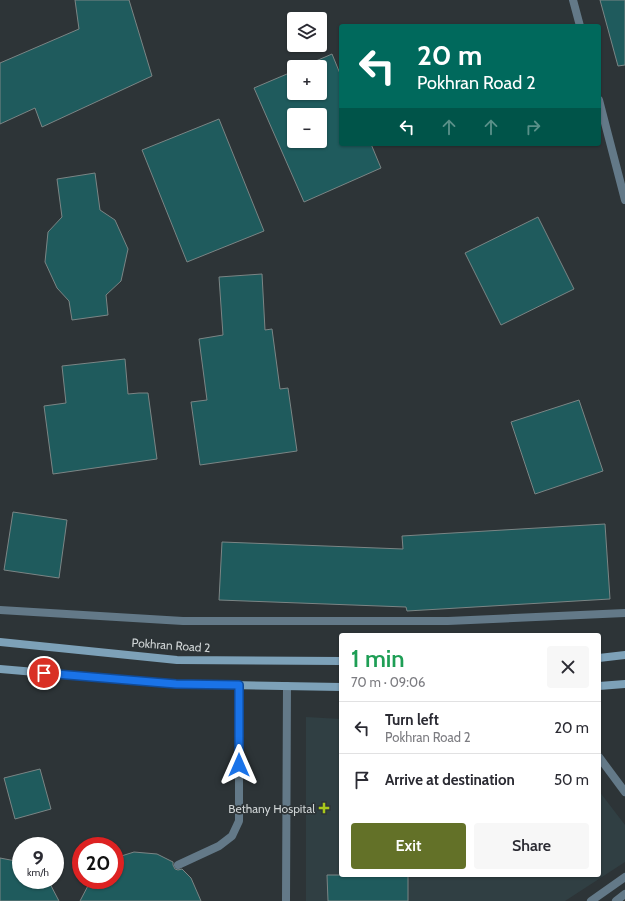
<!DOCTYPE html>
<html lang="en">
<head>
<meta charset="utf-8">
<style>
  body { margin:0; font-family:Cabin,sans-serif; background:#f7f7f7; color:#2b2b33; height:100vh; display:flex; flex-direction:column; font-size:15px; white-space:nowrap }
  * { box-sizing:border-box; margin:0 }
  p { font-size:13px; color:#7c7c81 }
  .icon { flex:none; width:22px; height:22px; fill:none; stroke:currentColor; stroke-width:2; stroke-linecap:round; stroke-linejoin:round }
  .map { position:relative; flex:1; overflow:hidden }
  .side { position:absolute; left:339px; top:633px; width:262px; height:244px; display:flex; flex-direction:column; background:#fff; border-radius:4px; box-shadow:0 1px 3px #0004 }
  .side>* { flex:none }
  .hud { position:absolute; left:339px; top:24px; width:262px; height:122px; border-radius:4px; box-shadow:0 1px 3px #0004; background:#00695c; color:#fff; overflow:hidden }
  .controls { position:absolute; left:287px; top:12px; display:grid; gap:8px }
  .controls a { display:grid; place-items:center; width:40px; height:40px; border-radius:4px; background:#fff; box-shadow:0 1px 3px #0004; font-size:20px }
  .speed { position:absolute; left:12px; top:837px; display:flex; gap:8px; font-size:20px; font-weight:700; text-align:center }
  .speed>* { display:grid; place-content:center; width:52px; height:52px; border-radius:50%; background:#fff; box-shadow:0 1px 3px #0004; line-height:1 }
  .speed small { font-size:10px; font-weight:400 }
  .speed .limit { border:6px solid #d22; background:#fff; color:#111 }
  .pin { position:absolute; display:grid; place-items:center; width:34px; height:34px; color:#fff; margin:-17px; border:2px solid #fff; border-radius:50%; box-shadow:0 1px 4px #0007 }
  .me { position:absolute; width:44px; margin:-22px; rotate:0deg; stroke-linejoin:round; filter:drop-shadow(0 0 3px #0008) }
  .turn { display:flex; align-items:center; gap:14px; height:84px; padding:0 12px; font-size:18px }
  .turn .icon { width:52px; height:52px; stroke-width:2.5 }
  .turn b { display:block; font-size:28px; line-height:34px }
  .lanes { display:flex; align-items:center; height:38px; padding:0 12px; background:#0003; justify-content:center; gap:20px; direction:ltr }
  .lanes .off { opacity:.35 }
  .round { display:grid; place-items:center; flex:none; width:42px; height:42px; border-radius:4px; background:#f7f7f7 }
  .head { display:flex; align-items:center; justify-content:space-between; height:68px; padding:0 12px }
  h1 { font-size:24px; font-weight:600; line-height:30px; color:#1e9e55 }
  .action { display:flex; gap:8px; margin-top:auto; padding:8px 12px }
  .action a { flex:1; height:46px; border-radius:4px; background:#637128; color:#fff; font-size:16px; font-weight:600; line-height:46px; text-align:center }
  .action a+a { background:#f7f7f7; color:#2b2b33 }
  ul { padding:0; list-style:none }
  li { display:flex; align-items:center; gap:12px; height:52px; padding:0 12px; border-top:1px solid #e1e1e2 }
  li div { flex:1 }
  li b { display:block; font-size:15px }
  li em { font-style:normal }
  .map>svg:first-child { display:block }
  .built { fill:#303f43 }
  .building { fill:#1f5b5d; stroke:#7b8585; fill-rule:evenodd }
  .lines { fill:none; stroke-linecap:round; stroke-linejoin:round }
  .service { stroke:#637988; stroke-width:8 }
  .minor { stroke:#637988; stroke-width:8 }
  .tertiary { stroke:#637988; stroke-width:8 }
  .secondary { stroke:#7da1b8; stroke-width:8 }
  .route-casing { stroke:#114b97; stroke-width:10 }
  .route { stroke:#1a73e8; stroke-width:7 }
  .poi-dot { fill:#a8c71b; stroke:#2d3437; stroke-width:1.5 }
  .labels { text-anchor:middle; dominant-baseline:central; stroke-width:3.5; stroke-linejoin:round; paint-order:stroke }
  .street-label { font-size:12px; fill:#ced3d4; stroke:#2d3437 }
  .poi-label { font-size:12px; fill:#ced3d4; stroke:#2d3437; text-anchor:end }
</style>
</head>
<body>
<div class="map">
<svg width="625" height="901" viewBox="0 0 625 901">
  <rect width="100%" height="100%" fill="#2d3437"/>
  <path class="built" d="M306 717 341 719V875H599V791L625 825V862L565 901H306Z"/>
  <path class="building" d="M75 0H129L152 76 42 127 35 108 0 124V63L79 29Z
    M600 0H625V65L618 66Z
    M332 54 341 76V144H371L381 168 304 202 254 88 294 71V93H320V67H302ZM294 115H320V141H294Z
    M219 119 264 231 187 262 142 150Z
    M95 173 100 210 115 220 128 249 121 281 106 295 108 315 72 320 69 301 57 288 45 262 48 232 62 217 57 179Z
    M538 217 574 289 501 325 465 253Z
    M262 274 265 330 272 329 280 389 288 388 297 451 200 465 191 402 207 400 199 339 223 335 219 277Z
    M125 359 128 394 139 393H148L157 459 53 474 44 406 66 403 62 366Z
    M579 400 603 471 535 494 511 422Z
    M13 512 67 520 59 578 4 570Z
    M605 524 610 599 407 611 406 607 219 600 222 542 403 549 402 536Z
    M40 769 51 809 15 819 4 778Z
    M134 852 157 854 173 862V865L175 869 178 870 182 869 191 878 201 901H80L91 880H115V858Z
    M0 858 21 862V880H48L59 901H0Z
    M327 875H408V901H328Z"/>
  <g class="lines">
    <path class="service" d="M178 865 219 846 232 836 239 821V685"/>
    <path class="minor" d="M573 0 580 26
      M599 100 625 200
      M599 757 625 792
      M286 901 287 686
      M591 901 625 877
      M616 901 625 894"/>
    <path class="tertiary" d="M0 610 183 621H448L625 613"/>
    <path class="secondary" d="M0 642 177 660 341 661
      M599 658 625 655
      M0 669 176 684 341 687
      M599 686 625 684"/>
  </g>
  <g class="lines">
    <defs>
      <path id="route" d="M44 673 176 684 239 685V765"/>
    </defs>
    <use href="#route" class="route-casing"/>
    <use href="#route" class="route"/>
  </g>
  <path class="poi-dot" d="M322 802h4v4h4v4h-4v4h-4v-4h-4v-4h4z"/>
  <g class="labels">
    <g class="street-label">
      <text transform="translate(171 645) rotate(4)">Pokhran Road 2</text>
    </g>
    <g class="poi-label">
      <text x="315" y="808">Bethany Hospital</text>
    </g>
  </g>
</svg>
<div class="controls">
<a><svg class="icon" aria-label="layers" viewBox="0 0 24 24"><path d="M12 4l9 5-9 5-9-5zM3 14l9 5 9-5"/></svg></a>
<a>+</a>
<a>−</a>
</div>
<div class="speed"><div>9<small>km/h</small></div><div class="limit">20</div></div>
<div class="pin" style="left:44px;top:673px;background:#d93025"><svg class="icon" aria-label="arrive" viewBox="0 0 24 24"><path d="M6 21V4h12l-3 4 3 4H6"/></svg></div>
<svg class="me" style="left:239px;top:765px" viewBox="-20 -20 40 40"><path d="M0-17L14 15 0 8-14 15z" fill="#1a73e8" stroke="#fff" stroke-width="4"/></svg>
<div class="hud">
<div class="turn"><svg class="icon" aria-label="left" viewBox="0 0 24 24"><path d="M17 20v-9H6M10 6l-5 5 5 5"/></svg><div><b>20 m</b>Pokhran Road 2</div></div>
<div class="lanes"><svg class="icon" aria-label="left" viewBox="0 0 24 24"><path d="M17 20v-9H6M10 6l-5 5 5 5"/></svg><svg class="icon off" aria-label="ahead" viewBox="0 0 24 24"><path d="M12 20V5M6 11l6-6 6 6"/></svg><svg class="icon off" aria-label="ahead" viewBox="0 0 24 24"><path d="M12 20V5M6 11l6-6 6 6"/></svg><svg class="icon off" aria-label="right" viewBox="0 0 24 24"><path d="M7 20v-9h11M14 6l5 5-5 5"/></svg></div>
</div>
<section class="side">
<div class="head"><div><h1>1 min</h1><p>70 m · 09:06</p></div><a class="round"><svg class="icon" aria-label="close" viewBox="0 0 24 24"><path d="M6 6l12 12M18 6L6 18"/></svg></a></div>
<ul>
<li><svg class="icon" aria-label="left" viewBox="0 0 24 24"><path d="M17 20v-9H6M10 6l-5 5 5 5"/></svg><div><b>Turn left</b><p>Pokhran Road 2</p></div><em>20 m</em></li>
<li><svg class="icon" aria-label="arrive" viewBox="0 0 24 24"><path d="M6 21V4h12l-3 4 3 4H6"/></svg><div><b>Arrive at destination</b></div><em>50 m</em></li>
</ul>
<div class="action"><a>Exit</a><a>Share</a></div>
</section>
</div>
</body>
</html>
